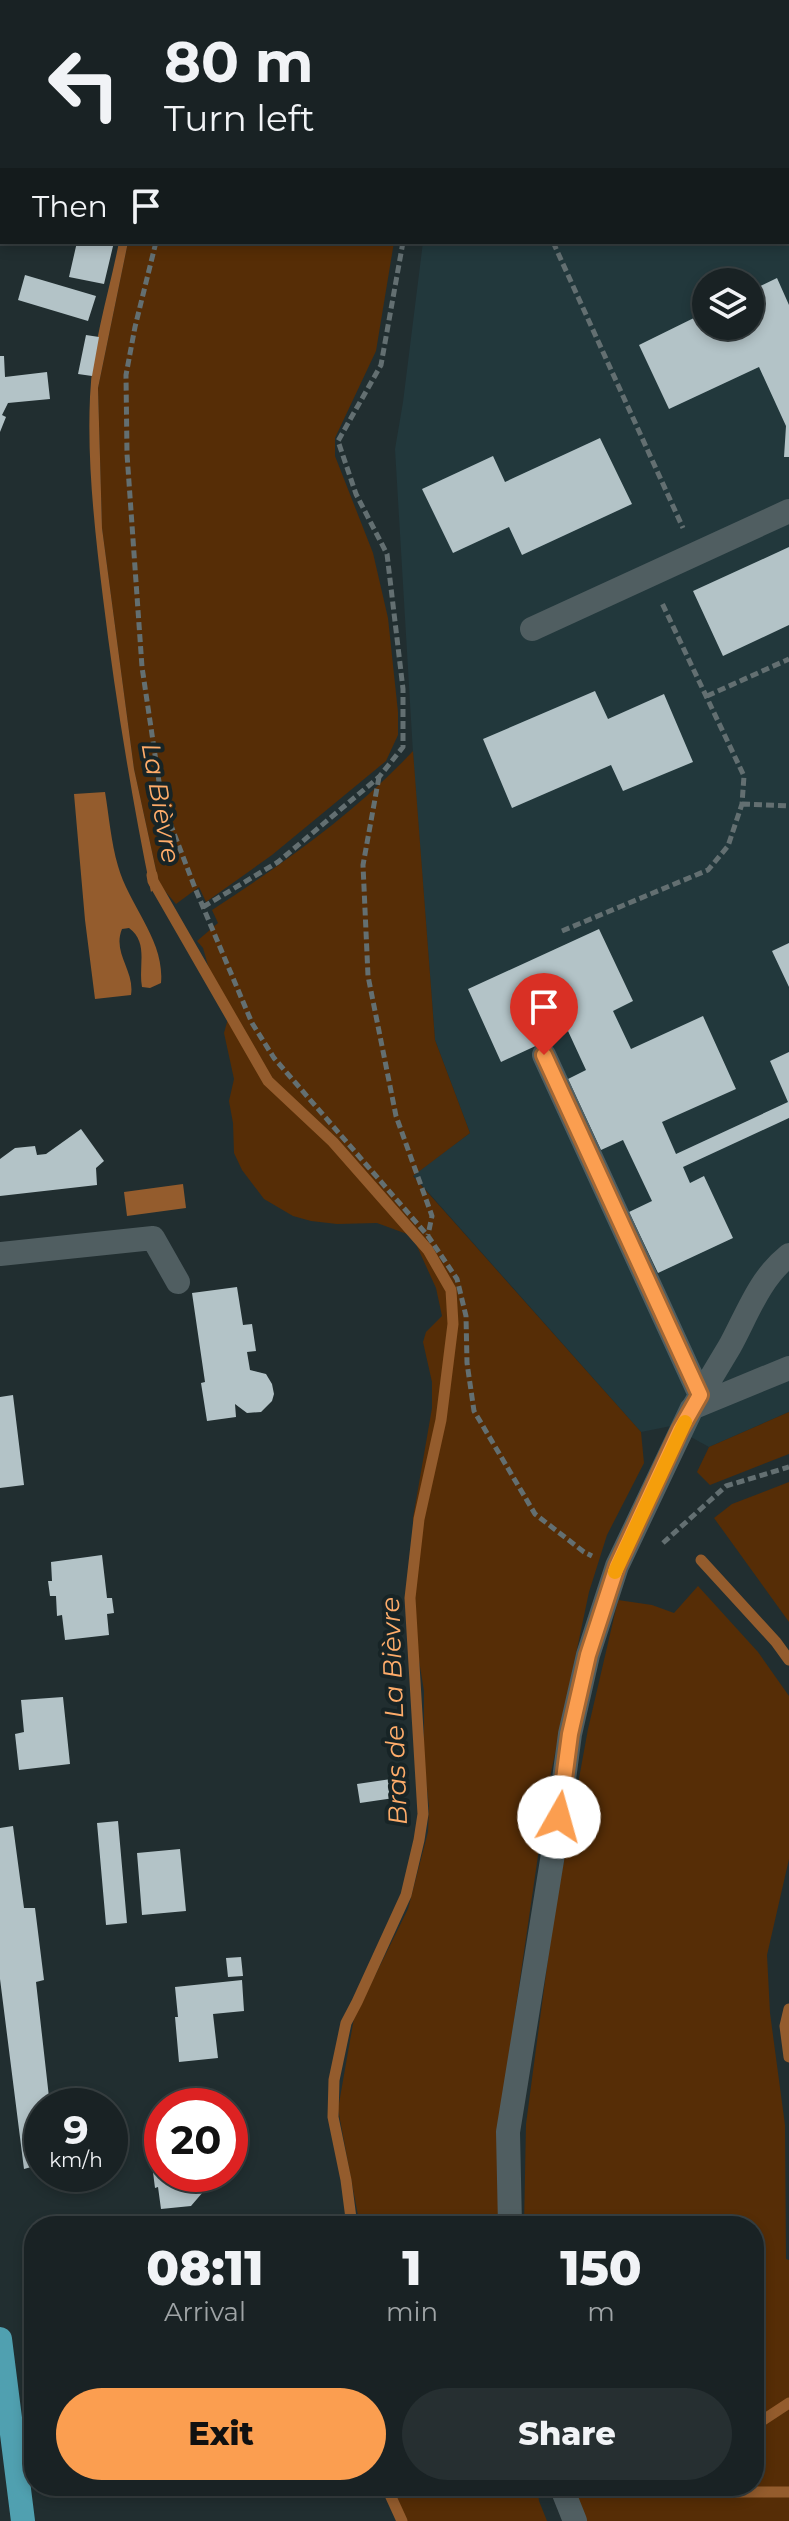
<!DOCTYPE html>
<html lang="en">
<head>
<meta charset="utf-8">
<style>
  body { margin:0; font-family:Montserrat,sans-serif; background:#262f31; color:#f1f3f6; height:100vh; display:flex; flex-direction:column; font-size:30px; white-space:nowrap }
  * { box-sizing:border-box; margin:0 }
  p { font-size:26px; color:#9fa4a6 }
  .icon { flex:none; width:44px; height:44px; fill:none; stroke:currentColor; stroke-width:2; stroke-linecap:round; stroke-linejoin:round }
  .map { position:relative; flex:1; overflow:hidden }
  .details { position:absolute; left:24px; top:2216px; width:740px; height:280px; display:flex; flex-direction:column; background:#192224; border-radius:32px; box-shadow:0 4px 12px #0003,0 0 0 2px #373f41 }
  .details>* { flex:none }
  .banner { position:absolute; left:0px; top:0px; width:790px; height:244px; box-shadow:0 4px 12px #0003,0 0 0 2px #373f41; background:#192224; color:#f1f3f6; overflow:hidden }
  .fabs { position:absolute; left:692px; top:268px; display:grid; gap:16px }
  .fabs a { display:grid; place-items:center; width:72px; height:72px; border-radius:50%; background:#192224; box-shadow:0 4px 12px #0003,0 0 0 2px #373f41; font-size:40px }
  .speed { position:absolute; left:24px; top:2088px; display:flex; gap:16px; font-size:40px; font-weight:700; text-align:center }
  .speed>* { display:grid; place-content:center; width:104px; height:104px; border-radius:50%; background:#192224; box-shadow:0 4px 12px #0003,0 0 0 2px #373f41; line-height:1 }
  .speed small { font-size:20px; font-weight:400 }
  .speed .limit { border:12px solid #d22; background:#fff; color:#111 }
  .pin { position:absolute; display:grid; place-items:center; width:68px; height:68px; color:#fff; margin:-82px -34px; border-radius:50% 50% 50% 0; rotate:-45deg; box-shadow:0 0 8px #0007 }
  .pin .icon { rotate:45deg }
  .me { position:absolute; width:88px; margin:-44px; rotate:7deg; stroke-linejoin:round; filter:drop-shadow(0 0 6px #0008) }
  .turn { display:flex; align-items:center; gap:28px; height:168px; padding:0 32px; font-size:36px }
  .turn .icon { width:104px; height:104px; stroke-width:2.5 }
  .turn b { display:block; font-size:56px; line-height:68px }
  .then { display:flex; align-items:center; height:76px; padding:0 32px; background:#0003; gap:16px; font-size:30px }
  .eta { display:flex; justify-content:space-evenly; align-items:center; height:136px; text-align:center }
  .eta b { font-size:48px; font-weight:800; line-height:56px }
  .primary-button { display:flex; gap:16px; margin-top:auto; padding:16px 32px }
  .primary-button a { flex:1; height:92px; border-radius:48px; background:#fb9e50; color:#111; font-size:32px; font-weight:800; line-height:92px; text-align:center }
  .primary-button a+a { background:#262f31; color:#f1f3f6 }
  .map>svg:first-child { display:block }
  .built { fill:#22383c; fill-rule:evenodd }
  .green { fill:#562d06 }
  .water { fill:#945c2d }
  .lines { fill:none; stroke-linecap:round; stroke-linejoin:round }
  .stream { stroke:#945c2d; stroke-width:11 }
  .building { fill:#b3c3c7 }
  .path { stroke:#636f71; stroke-width:5; stroke-dasharray:8 4; stroke-linecap:butt }
  .minor { stroke:#505e61; stroke-width:24 }
  .major { stroke:#50a0b0; stroke-width:24 }
  .route-casing { stroke:#a36734; stroke-width:20 }
  .route { stroke:#fb9e50; stroke-width:14 }
  .slow { stroke:#f59e0b; stroke-width:14 }
  .labels { text-anchor:middle; dominant-baseline:central; stroke-width:8; stroke-linejoin:round; paint-order:stroke }
  .water-label { font-size:26px; font-style:italic; fill:#feac6a; stroke:#172426 }
</style>
</head>
<body>
<div class="map">
<svg width="789" height="2521" viewBox="0 0 789 2521">
  <rect width="100%" height="100%" fill="#212e30"/>
  <path class="built" d="M452 0H789V1412L709 1447 671 1426 641 1432 413 1175 470 1133 435 1040 414 770 395 449 403 402 423 242H788V2H452ZM706 282H750V326H706Z"/>
  <path class="green" d="M128 242H394L376 351 335 438V456L373 553 388 618 398 712V735L386 761 272 855 206 902 199 887 176 904 159 884 134 769 102 528 98 388Z
    M413 751 435 1040 470 1133 413 1176 641 1432 644 1463 607 1535 589 1592 548 1787 502 2103 499 2226H360L338 2109 354 2018 408 1909 428 1832 429 1806 424 1762V1691L417 1648 413 1549V1518L432 1408V1382L423 1342 426 1332 442 1316 436 1288 416 1244 407 1234 377 1223 337 1224 311 1221 293 1216 264 1199 242 1170 234 1153 233 1123 229 1101 234 1079 224 1033 229 1015 211 976 203 948 197 941 218 923 212 910C284 863 354 814 413 751Z
    M789 1412V1454L710 1485 697 1472 709 1447Z
    M789 1482V1622L714 1518 732 1504Z
    M698 1586 758 1652 789 1696V1859L767 1955 770 2013 785 2125 786 2259 789 2260V2521H584L571 2486H754V2226H524L526 2124 553 1921 588 1729 618 1600 652 1605 674 1613Z
    M392 2486H537L539 2501 547 2521H407Z"/>
  <path class="water" d="M119 242H128L98 388 102 528 134 769 159 884 151 892C131 794 115 696 103 598 95 532 87 464 90 397 92 345 109 293 119 242Z
    M105 792C109 816 111 842 118 866 129 906 165 940 161 983L150 988 142 987C138 965 149 943 129 928L122 929C112 953 135 971 131 995L95 999 85 920 74 794Z
    M183 1184 186 1208 127 1216 124 1192Z"/>
  <g class="lines">
    <path class="stream" d="M152 875 153 881 268 1081 333 1142 428 1250 451 1290 453 1324 441 1420 419 1519 410 1598 423 1814 419 1840 406 1895 357 2002 346 2023 334 2080 333 2117 346 2180 352 2226
      M701 1560 776 1642 789 1660
      M789 2009 785 2026 789 2057
      M754 2426 789 2403
      M386 2486 402 2521
      M734 2486 737 2492H789"/>
  </g>
  <path class="building" d="M77 242H114L104 284 69 277Z
    M25 275 96 296 88 321 18 300Z
    M777 278 789 305V457H784L786 426 759 367 669 409 639 345 706 312V326H750V291Z
    M86 335 99 337 92 376 78 374Z
    M0 356H4L5 377 47 372 50 399 8 403 2 415 6 417 0 432Z
    M600 438 632 504 522 555 509 527 453 553 422 489 493 456 505 482Z
    M789 547V625L723 656 693 591Z
    M595 691 608 719 664 694 693 762 623 791 611 765 512 808 483 739Z
    M599 929 633 1001 613 1011 631 1049 703 1016 736 1089 662 1122 676 1154 788 1102 770 1061 789 1052V1118L683 1167 690 1183 704 1176 733 1238 658 1273 629 1212 652 1201 623 1140 601 1150 568 1079 586 1070 568 1031 501 1062 468 989Z
    M789 943V987L772 951Z
    M81 1129 104 1161 96 1168 97 1185 0 1196V1159L15 1148 35 1146 37 1155 46 1154Z
    M237 1287 243 1325 252 1324 256 1351 247 1352 250 1370 266 1374 272 1384 274 1394 272 1401 261 1412 247 1413 235 1404 236 1417 207 1421 201 1383 205 1382 192 1293Z
    M13 1395 24 1485 0 1488V1397Z
    M102 1555 107 1598H112L114 1613 107 1614 109 1635 65 1640 62 1615 57 1616 56 1596H50L48 1581H52L51 1562Z
    M63 1697 70 1764 19 1770 15 1734 24 1732 21 1700Z
    M391 1779 394 1798 360 1803 357 1784Z
    M118 1821 127 1923 106 1925 97 1823Z
    M13 1826 24 1908H35L44 1980 36 1982 50 2106H42V2164L24 2169 0 1979V1828Z
    M180 1849 186 1911 142 1915 137 1853Z
    M241 1957 243 1976 228 1977 226 1958Z
    M242 1980 244 2011 213 2014 218 2058 179 2062 175 2017H178L175 1987Z
    M162 2117V2174H215L216 2181 202 2183 203 2192 191 2206 161 2209 158 2187 155 2188 151 2156 153 2155 150 2119Z"/>
  <g class="lines">
    <path class="path" d="M610 0 611 2
      M222 2V0
      M156 242 135 327 126 375 127 454 142 667 162 802 195 888 252 1023 274 1058 428 1236 457 1279 466 1316 467 1363 474 1411 535 1514 584 1552 592 1556
      M553 242 683 528
      M707 696 789 659
      M379 777 363 865 368 976 396 1116 432 1216 428 1235
      M742 804 789 806
      M203 907 278 862 379 777 403 747V689L387 554 356 494 338 441 381 365 403 242
      M562 931 708 870 728 846 742 804 744 776 661 601
      M663 1543 726 1486 789 1467"/>
    <path class="minor" d="M784 0 786 2
      M435 1V0
      M532 629 789 511
      M544 1055 700 1395
      M0 1254 153 1238 178 1282
      M694 1406C706 1386 718 1366 730 1346 748 1313 759 1279 789 1255
      M510 2226 508 2132 559 1817 570 1734 588 1655 617 1566 692 1408 789 1368
      M561 2486 575 2521"/>
    <path class="major" d="M0 2339 23 2521"/>
  </g>
  <g class="lines">
    <defs>
      <path id="route" d="M544 1055 700 1395 680 1430 617 1566 588 1655 570 1734 559 1817"/>
    </defs>
    <use href="#route" class="route-casing"/>
    <use href="#route" class="route"/>
    <path class="slow" d="M615 1572 685 1422"/>
  </g>
  <g class="labels">
    <g class="water-label">
      <text transform="translate(161 803) rotate(80)">La Bièvre</text>
      <text transform="translate(394 1711) rotate(-92)">Bras de La Bièvre</text>
    </g>
  </g>
</svg>
<div class="fabs">
<a><svg class="icon" aria-label="layers" viewBox="0 0 24 24"><path d="M12 4l9 5-9 5-9-5zM3 14l9 5 9-5"/></svg></a>
</div>
<div class="speed"><div>9<small>km/h</small></div><div class="limit">20</div></div>
<div class="pin" style="left:544px;top:1055px;background:#d93025"><svg class="icon" aria-label="arrive" viewBox="0 0 24 24"><path d="M6 21V4h12l-3 4 3 4H6"/></svg></div>
<svg class="me" style="left:559px;top:1817px" viewBox="-20 -20 40 40"><circle r="19" fill="#fff"/><path d="M0-13L10 11 0 6-10 11z" fill="#fb9e50"/></svg>
<div class="banner">
<div class="turn"><svg class="icon" aria-label="left" viewBox="0 0 24 24"><path d="M17 20v-9H6M10 6l-5 5 5 5"/></svg><div><b>80 m</b>Turn left</div></div>
<div class="then">Then<svg class="icon" aria-label="arrive" viewBox="0 0 24 24"><path d="M6 21V4h12l-3 4 3 4H6"/></svg></div>
</div>
<section class="details">
<div class="eta">
<div><b>08:11</b><p>Arrival</p></div>
<div><b>1</b><p>min</p></div>
<div><b>150</b><p>m</p></div>
</div>
<div class="primary-button"><a>Exit</a><a>Share</a></div>
</section>
</div>
</body>
</html>
